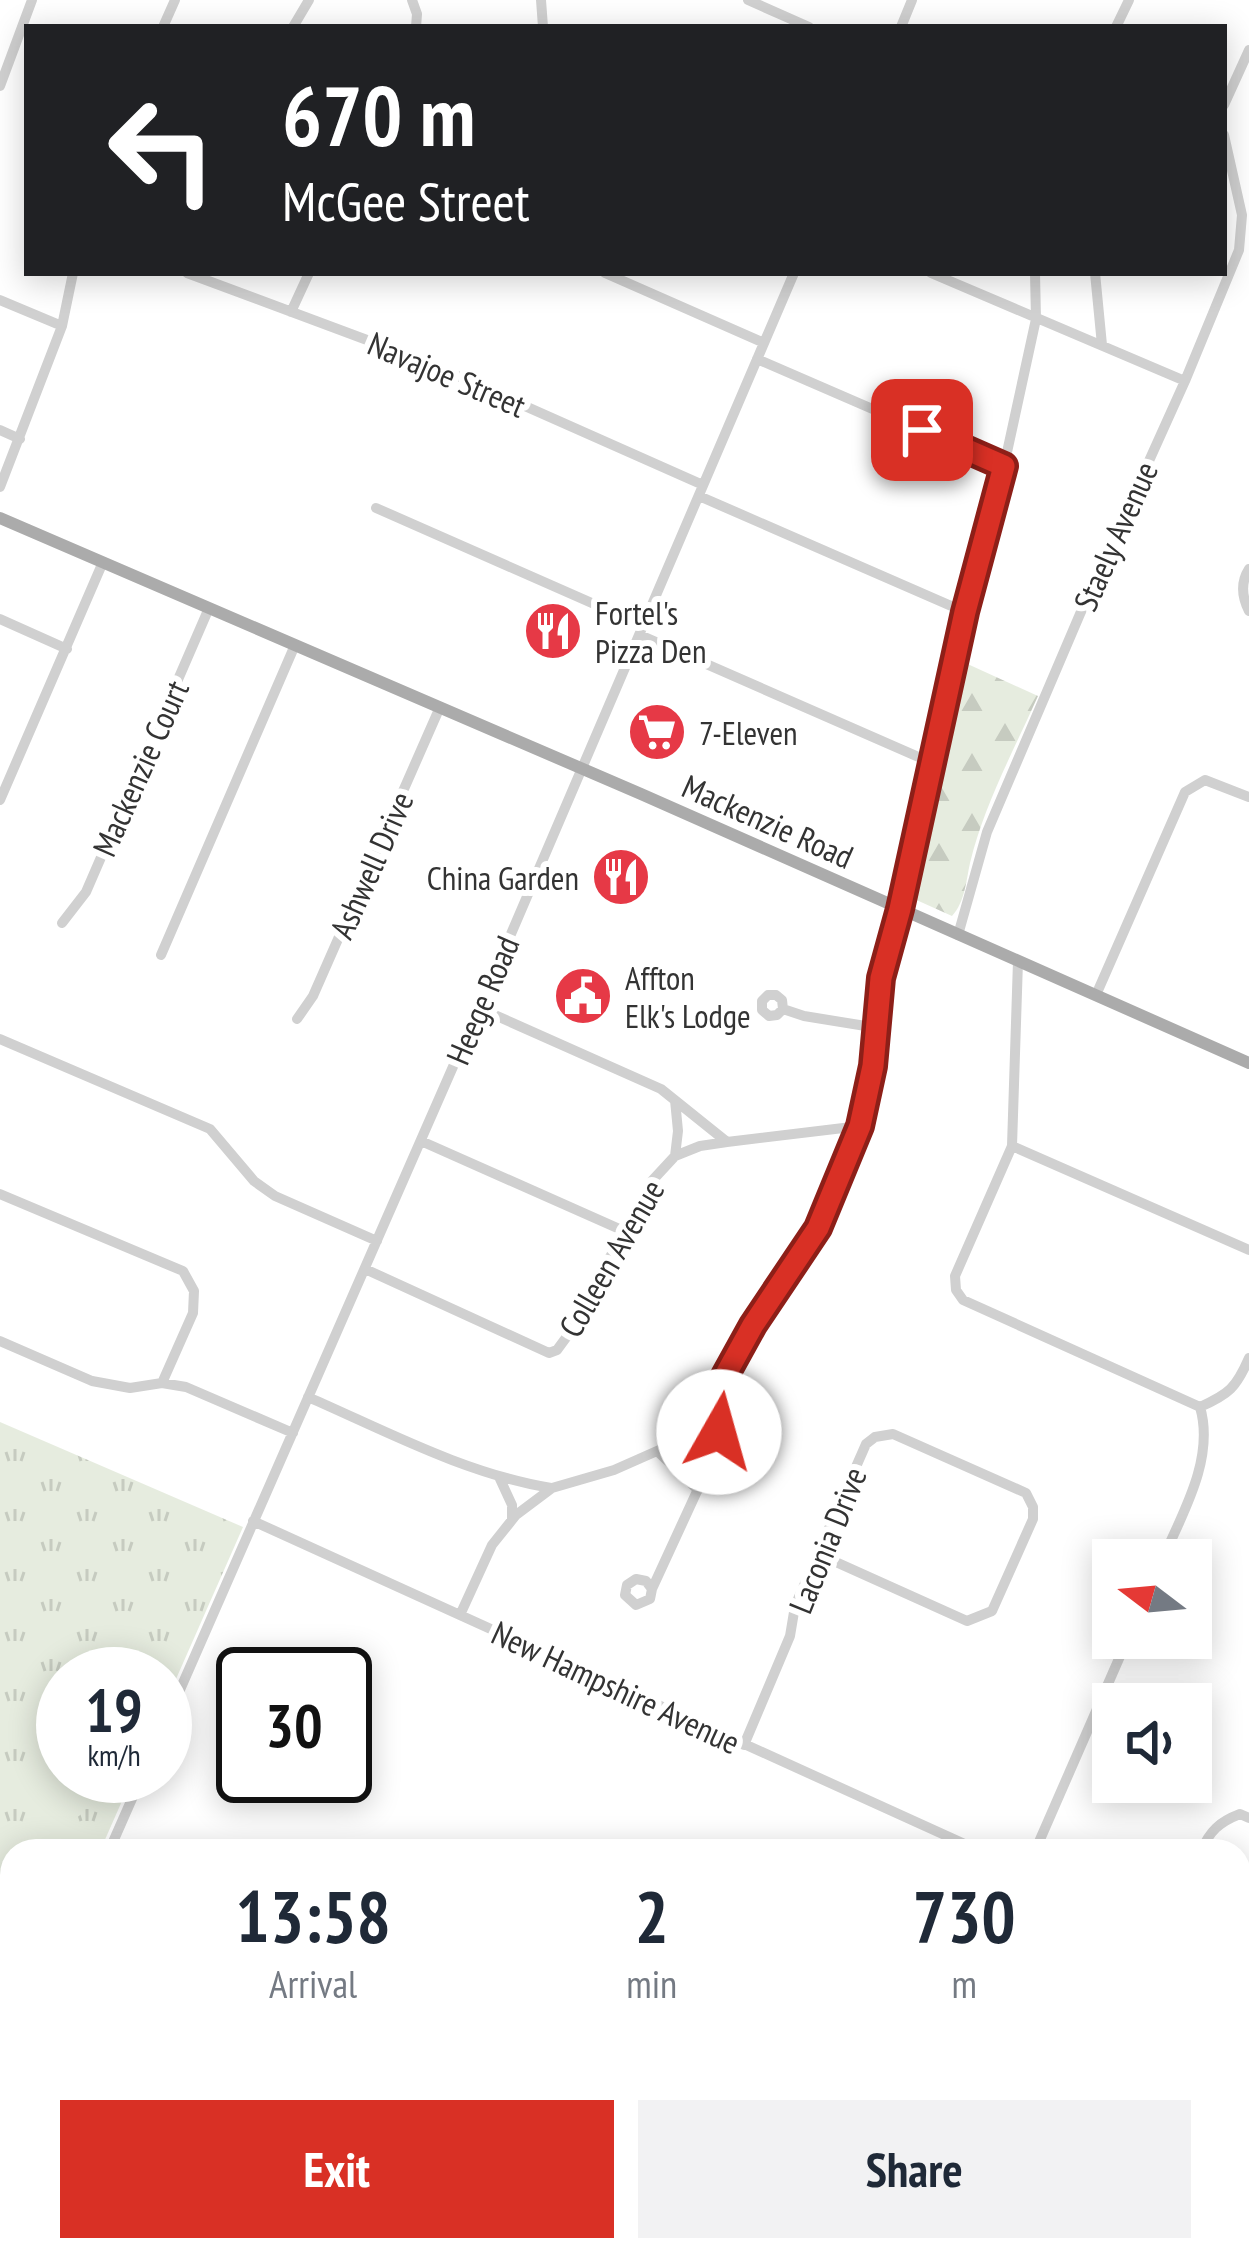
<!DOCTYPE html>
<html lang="en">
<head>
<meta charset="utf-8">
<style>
  body { margin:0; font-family:"PT Sans Narrow",sans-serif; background:#f2f2f3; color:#1f2937; height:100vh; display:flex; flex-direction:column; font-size:45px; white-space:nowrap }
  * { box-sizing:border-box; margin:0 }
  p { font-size:39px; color:#747a83 }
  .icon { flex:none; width:66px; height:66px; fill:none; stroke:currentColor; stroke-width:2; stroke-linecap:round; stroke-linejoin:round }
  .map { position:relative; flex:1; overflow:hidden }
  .sheet { position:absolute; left:0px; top:1839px; width:1251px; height:423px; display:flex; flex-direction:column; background:#fff; border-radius:36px 36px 0 0; box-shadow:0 6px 30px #0003 }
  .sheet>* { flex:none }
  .hud { position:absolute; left:24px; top:24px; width:1203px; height:252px; border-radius:0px; box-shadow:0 6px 30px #0003; background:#202124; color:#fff; overflow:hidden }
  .needle { width:78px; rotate:286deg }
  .controls { position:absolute; left:1092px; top:1539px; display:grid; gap:24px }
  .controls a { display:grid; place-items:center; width:120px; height:120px; border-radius:0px; background:#fff; box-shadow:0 6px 30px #0003; font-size:60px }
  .speed { position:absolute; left:36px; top:1647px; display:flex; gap:24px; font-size:60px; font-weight:700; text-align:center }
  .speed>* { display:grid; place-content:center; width:156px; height:156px; border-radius:50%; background:#fff; box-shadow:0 6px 30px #0003; line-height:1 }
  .speed small { font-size:30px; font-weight:400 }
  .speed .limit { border:6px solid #111; border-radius:18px; background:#fff; color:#111 }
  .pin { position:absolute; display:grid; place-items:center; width:102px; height:102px; color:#fff; margin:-51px; border-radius:24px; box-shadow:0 6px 18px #0006 }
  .me { position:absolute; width:132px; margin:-66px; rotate:7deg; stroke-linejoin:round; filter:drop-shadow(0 0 9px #0008) }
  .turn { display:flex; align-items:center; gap:42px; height:252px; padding:0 60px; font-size:54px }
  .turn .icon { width:156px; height:156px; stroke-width:2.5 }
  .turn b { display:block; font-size:84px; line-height:102px }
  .eta { display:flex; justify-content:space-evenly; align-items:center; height:204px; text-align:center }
  .eta b { font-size:72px; font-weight:700; line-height:84px }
  .primary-button { display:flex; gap:24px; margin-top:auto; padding:24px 60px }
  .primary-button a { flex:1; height:138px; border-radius:0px; background:#d93025; color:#fff; font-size:48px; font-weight:700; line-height:138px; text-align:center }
  .primary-button a+a { background:#f2f2f3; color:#1f2937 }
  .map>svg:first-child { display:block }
  .grass { fill:url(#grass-tufts) }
  .forest { fill:url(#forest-firs) }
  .garden { fill:#e6ecdf }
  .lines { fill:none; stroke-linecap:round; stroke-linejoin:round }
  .minor { stroke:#d0d0d0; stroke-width:10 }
  .major { stroke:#ababab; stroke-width:12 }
  .route-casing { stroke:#8d1f18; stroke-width:30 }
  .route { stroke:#d93025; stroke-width:21 }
  .labels { text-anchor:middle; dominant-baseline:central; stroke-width:12; stroke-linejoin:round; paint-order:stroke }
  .street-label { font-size:33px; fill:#333; stroke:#fff }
  .poi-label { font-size:33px; fill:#333; stroke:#fff; text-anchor:start }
</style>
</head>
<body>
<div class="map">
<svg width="1249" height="2260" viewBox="0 0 1249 2260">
  <defs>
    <pattern id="grass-tufts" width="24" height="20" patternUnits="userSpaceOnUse" patternTransform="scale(3)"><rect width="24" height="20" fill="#e6ecdf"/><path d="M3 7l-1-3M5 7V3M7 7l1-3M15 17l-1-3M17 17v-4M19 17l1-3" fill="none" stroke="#c6cbc0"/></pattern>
    <pattern id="forest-firs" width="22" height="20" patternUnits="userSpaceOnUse" patternTransform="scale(3)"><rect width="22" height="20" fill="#e6ecdf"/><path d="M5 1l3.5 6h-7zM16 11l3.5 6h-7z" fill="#c6cbc0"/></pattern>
  </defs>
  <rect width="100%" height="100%" fill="#fff"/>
  <path class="grass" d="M0 1422 243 1527 165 1704V1674H63V1776H133L100 1851H12V2051L2 2074 0 2073Z"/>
  <path class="forest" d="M961 661 1038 696C1014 750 984 805 970 863 966 881 965 902 952 916L912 898 909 892Z"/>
  <path class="garden" d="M54 1766 63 1767V1776H93C96 1796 88 1813 70 1822 60 1805 54 1813 44 1803 29 1789 42 1773 54 1766Z"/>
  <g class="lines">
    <path class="minor" d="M412 0 417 14 416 27
      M541 0 543 27
      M748 0 809 27
      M163 27 175 0
      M293 27 309 0
      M901 27 912 0
      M1116 27 1129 0
      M0 86 32 0
      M1224 105 1249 50
      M187 273 426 362 703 485
      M605 273 764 343
      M931 273 1185 381
      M1095 273 1102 345
      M0 300 62 326
      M291 312 309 273
      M757 359 1004 466
      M0 430 20 439
      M0 487 62 326 73 273
      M699 496 965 612
      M376 508 644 626
      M1249 569C1240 583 1242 597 1249 611
      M0 619 67 649
      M640 635 930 762
      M0 800 103 562
      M62 923 86 892 209 608
      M958 935 987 832 1080 614 1185 381 1239 250 1242 215 1224 135
      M161 955 295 645
      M1018 961 1012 1146 955 1276 956 1290 963 1300 1200 1407
      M1096 995 1185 792 1205 780 1249 797
      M479 1008 661 1089 727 1142
      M783 1009 782 1000 776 995H768L762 1001V1010L769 1016 777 1015 783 1009 804 1016 878 1028
      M297 1019 313 996 440 707
      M0 1039 210 1129 254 1181 275 1196 377 1241
      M675 1100 678 1131 675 1156
      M421 1141 624 1231
      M1012 1146 1249 1250
      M0 1194 183 1271 194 1291 193 1313 162 1383
      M365 1269 549 1353 557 1350 568 1335 650 1183 675 1156 700 1146 727 1142 860 1126
      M0 1341 92 1381 130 1388 162 1383 186 1387 293 1433
      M308 1397C388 1432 466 1474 551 1488
      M1200 1407C1229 1394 1236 1388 1249 1358
      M657 1451 698 1490
      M500 1479 512 1505V1520
      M253 1521 980 1851
      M1162 1560C1183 1513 1215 1458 1200 1407
      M652 1589 646 1581 636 1579 627 1585 625 1595 636 1605 650 1599 652 1589 710 1463 719 1432 717 1392
      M460 1615 492 1545 516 1515 552 1488 614 1470 666 1447 691 1424 717 1392 753 1325 818 1228 860 1126 873 1066 881 978 900 909 965 612 1004 466 1036 319 1035 273
      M165 1724 505 948 794 273
      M744 1745 790 1636 795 1606 866 1444 875 1437 893 1434 1026 1493 1033 1507V1519L992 1611 967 1621 818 1554
      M109 1851 142 1776
      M1035 1851 1128 1638
      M1201 1851C1210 1831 1219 1822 1240 1814L1249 1818
      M1239 1966 1249 1970
      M1239 2098 1249 2075
      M0 2101 12 2074
      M0 2115 12 2120
      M1239 2204H1249"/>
    <path class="major" d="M0 518 641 794 1249 1063"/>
  </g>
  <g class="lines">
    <defs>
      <path id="route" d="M719 1432 720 1411 716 1392 753 1325 818 1228 860 1126 873 1066 881 978 900 909 965 612 1004 466 922 430"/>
    </defs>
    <use href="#route" class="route-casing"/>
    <use href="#route" class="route"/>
  </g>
  <defs>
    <symbol id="restaurant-disc" viewBox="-11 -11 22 22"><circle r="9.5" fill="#e63946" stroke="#fff"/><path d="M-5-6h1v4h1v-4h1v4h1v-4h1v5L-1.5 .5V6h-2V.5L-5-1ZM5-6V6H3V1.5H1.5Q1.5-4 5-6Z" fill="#fff"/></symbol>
    <symbol id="supermarket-disc" viewBox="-11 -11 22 22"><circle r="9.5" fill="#e63946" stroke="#fff"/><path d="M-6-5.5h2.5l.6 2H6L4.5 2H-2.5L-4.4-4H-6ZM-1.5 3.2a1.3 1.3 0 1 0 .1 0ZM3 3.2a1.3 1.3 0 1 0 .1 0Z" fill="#fff"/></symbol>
    <symbol id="civic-disc" viewBox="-11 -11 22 22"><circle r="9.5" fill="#e63946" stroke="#fff"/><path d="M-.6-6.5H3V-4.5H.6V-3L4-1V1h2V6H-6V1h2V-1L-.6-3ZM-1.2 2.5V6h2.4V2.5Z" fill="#fff"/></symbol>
  </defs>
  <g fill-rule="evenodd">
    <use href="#restaurant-disc" x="520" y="598" width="66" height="66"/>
    <use href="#supermarket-disc" x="624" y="699" width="66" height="66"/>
    <use href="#restaurant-disc" x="588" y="844" width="66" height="66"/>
    <use href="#civic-disc" x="550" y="963" width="66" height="66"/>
  </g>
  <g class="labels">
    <g class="street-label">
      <text transform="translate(447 374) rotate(23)">Navajoe Street</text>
      <text transform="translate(1115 536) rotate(-66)">Staely Avenue</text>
      <text transform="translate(140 768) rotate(-66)">Mackenzie Court</text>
      <text transform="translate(768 821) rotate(24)">Mackenzie Road</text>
      <text transform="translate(371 865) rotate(-66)">Ashwell Drive</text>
      <text transform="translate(482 1000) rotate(-67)">Heege Road</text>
      <text transform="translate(611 1258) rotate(-60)">Colleen Avenue</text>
      <text transform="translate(827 1540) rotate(-68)">Laconia Drive</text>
      <text transform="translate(616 1687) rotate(25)">New Hampshire Avenue</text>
    </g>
    <g class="poi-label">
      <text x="595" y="612">Fortel's<tspan x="595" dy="38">Pizza Den</tspan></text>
      <text x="699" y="732">7-Eleven</text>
      <text x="579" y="877" text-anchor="end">China Garden</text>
      <text x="625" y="977">Affton<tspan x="625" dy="38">Elk's Lodge</tspan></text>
    </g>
  </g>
</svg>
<div class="controls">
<a><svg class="needle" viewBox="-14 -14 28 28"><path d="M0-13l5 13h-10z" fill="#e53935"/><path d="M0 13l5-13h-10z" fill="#747a83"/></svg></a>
<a><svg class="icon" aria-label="sound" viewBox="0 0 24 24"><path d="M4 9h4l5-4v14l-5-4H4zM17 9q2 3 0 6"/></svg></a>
</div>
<div class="speed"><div>19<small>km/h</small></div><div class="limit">30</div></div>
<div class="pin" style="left:922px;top:430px;background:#d93025"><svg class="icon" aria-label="arrive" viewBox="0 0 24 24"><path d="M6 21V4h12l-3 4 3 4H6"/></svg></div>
<svg class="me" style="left:719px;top:1432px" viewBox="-20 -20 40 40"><circle r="19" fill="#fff"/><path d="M0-13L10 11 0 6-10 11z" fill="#d93025"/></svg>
<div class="hud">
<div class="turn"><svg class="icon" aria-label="left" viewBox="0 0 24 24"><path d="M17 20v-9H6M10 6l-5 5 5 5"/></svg><div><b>670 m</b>McGee Street</div></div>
</div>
<section class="sheet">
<div class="eta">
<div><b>13:58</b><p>Arrival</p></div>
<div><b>2</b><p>min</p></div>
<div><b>730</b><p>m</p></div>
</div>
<div class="primary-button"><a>Exit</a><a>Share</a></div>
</section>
</div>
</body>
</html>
